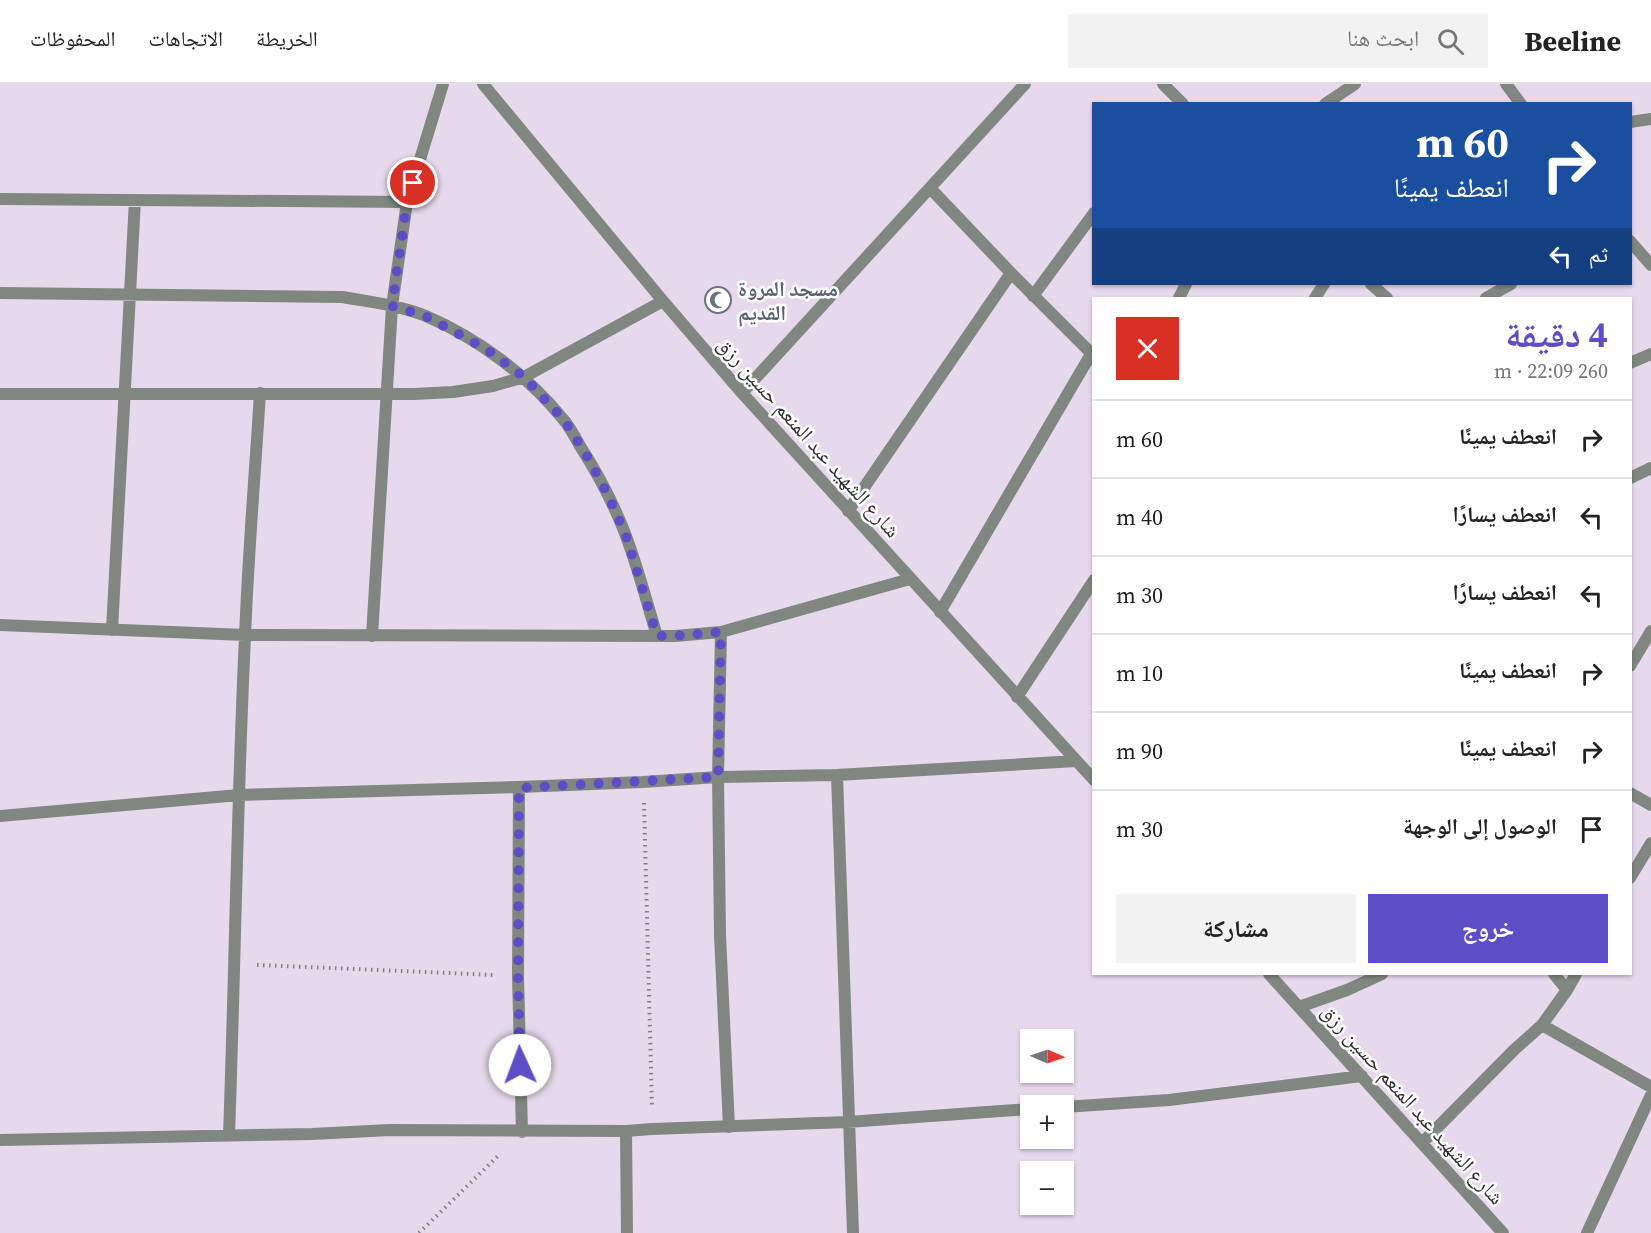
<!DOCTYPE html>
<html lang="ar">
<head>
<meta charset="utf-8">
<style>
  body { margin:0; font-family:"Source Serif 4","Noto Naskh Arabic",serif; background:#f2f2f2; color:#222; direction:rtl; height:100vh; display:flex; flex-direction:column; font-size:22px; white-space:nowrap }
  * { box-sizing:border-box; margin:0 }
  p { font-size:20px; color:#767676 }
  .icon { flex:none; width:33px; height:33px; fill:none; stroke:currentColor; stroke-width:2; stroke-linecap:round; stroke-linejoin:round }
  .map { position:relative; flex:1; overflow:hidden; direction:ltr }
  .side { position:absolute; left:1092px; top:213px; width:540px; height:678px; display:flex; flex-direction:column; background:#fff; border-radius:0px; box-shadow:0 2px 4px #0004; direction:rtl }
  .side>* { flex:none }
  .guide { position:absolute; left:1092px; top:18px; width:540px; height:183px; border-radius:0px; box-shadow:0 2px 4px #0004; direction:rtl; background:#1a4fa0; color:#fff; overflow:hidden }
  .needle { width:39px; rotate:92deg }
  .buttons { position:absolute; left:1020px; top:945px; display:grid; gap:12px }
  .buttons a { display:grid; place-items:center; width:54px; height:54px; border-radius:0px; background:#fff; box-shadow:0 2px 4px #0004; font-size:30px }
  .pin { position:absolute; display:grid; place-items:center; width:51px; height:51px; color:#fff; margin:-26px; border:3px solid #fff; border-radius:50%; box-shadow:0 2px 6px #0007 }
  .me { position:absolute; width:66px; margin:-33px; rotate:358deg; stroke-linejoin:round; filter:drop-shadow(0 0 4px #0008) }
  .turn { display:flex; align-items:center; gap:21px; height:126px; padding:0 24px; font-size:27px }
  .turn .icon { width:78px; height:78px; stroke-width:2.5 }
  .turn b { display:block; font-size:42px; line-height:51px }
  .then { display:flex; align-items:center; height:57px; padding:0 24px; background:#0003; gap:12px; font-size:22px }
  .round { display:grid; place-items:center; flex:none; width:63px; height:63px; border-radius:0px; background:#f2f2f2 }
  .headline { display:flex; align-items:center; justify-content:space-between; height:102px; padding:0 24px }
  h1 { font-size:36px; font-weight:700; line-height:45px; color:#5d4dc6 }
  .action { display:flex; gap:12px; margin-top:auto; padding:12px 24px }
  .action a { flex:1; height:69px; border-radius:0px; background:#5d4dc6; color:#fff; font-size:24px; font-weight:700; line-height:69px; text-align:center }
  .action a+a { background:#f2f2f2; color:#222 }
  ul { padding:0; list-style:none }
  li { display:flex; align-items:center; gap:18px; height:78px; padding:0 24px; border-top:2px solid #e0e0e0 }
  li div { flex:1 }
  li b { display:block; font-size:22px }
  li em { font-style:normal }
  header { display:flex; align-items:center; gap:36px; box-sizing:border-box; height:84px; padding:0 30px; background:#fff; border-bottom:2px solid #e0e0e0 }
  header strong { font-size:28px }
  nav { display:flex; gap:33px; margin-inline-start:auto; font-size:21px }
  .search { width:420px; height:54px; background:#f2f2f2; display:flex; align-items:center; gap:15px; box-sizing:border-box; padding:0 21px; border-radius:0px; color:#767676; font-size:22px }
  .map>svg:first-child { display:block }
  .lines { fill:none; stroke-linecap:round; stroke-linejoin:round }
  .path { stroke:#857c89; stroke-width:4; stroke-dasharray:1.5 4.5; stroke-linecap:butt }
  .street { stroke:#7f8780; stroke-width:12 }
  .route { stroke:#5d4dc6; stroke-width:10; stroke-dasharray:0 18 }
  .labels { text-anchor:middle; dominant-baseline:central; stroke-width:5; stroke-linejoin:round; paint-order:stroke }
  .worship-label { font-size:21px; font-weight:bold; fill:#5b616d; stroke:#fff; text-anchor:start }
  .street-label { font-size:21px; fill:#312c33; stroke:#fff }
</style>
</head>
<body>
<header>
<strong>Beeline</strong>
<div class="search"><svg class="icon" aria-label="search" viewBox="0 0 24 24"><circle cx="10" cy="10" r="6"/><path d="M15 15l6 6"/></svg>ابحث هنا</div>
<nav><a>الخريطة</a><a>الاتجاهات</a><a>المحفوظات</a></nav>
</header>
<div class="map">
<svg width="1651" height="1149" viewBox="0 0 1651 1149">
  <rect width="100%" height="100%" fill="#e6d9ec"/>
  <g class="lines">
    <path class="path" d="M644 719 652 1023
      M257 881 495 891
      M419 1149 500 1070"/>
    <path class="street" d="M483 0 663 217 742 309 1094 696
      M1163 0 1183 20
      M1506 0 1521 20
      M1325 20 1355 0
      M1630 38 1651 35
      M930 104 1011 189 1094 272
      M0 115 407 118
      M1630 157 1651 181
      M1371 200 1387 214
      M0 209 342 213C370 218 399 221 426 232 479 255 527 291 563 335 570 343 575 353 580 362 598 390 614 420 626 452 638 484 647 519 657 552
      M1033 212 1094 129
      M1179 214 1186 200
      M1315 214 1324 200
      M1486 214 1511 200
      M1630 279 1651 270
      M742 309 1025 0
      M0 310H414L453 308 493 302 524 293 663 217
      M1630 394 1651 384
      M848 427 1011 189
      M940 528 1091 270
      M0 541 245 551 675 552 721 548 910 495
      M112 546 135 116
      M721 548 718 693 720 851 729 1043
      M372 552 392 222 407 118 443 0
      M1630 582 1651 547
      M1017 613 1094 496
      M837 691 853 1149
      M519 703 518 892 522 1048
      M1630 709 1651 721
      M0 732 239 711 519 703 643 698 718 693 837 691 1076 677
      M1630 794 1651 759
      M1269 890 1503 1149
      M1554 890 1567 906
      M1299 923 1347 906 1382 890
      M1542 941 1651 1003
      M1064 1023 1169 1016 1362 992
      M626 1047 627 1149
      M229 1051C235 885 237 719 245 553 248 472 255 390 260 309
      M0 1056 312 1050 390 1046 626 1047 652 1045 848 1038 1030 1025
      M1422 1059 1514 966 1542 941 1567 906 1576 890
      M1587 1149 1651 1011"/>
  </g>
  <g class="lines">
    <path class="route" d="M413 99 407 118 392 222 425 232 486 265 524 293 564 336 588 374 608 411 626 452 657 552H675L721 548 718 693 519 704 518 892 520 981"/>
  </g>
  <defs>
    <symbol id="mosque-ring" viewBox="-11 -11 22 22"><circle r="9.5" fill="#fff" stroke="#6b7280" stroke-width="1.5"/><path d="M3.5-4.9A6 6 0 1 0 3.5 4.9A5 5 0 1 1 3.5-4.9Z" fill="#6b7280"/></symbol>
  </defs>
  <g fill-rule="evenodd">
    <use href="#mosque-ring" x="703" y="201" width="30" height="30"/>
  </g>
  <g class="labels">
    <g class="worship-label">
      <text x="738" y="204">مسجد المروة<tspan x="738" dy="24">القديم</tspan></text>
    </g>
    <g class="street-label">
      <text transform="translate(809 353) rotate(48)">شارع الشهيد عبد المنعم حسين رزق</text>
      <text transform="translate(1413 1020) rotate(48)">شارع الشهيد عبد المنعم حسين رزق</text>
    </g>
  </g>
</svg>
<div class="buttons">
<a><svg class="needle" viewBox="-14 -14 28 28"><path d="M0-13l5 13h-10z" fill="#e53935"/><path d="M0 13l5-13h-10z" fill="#767676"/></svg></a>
<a>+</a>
<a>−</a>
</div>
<div class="pin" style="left:413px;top:99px;background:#d93025"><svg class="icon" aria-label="arrive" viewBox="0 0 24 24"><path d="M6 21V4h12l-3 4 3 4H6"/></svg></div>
<svg class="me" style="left:520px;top:981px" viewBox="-20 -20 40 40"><circle r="19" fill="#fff"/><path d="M0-13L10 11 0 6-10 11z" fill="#5d4dc6"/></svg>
<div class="guide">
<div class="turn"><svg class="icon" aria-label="right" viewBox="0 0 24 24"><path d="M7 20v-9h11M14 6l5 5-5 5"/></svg><div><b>60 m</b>انعطف يمينًا</div></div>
<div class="then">ثم<svg class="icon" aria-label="left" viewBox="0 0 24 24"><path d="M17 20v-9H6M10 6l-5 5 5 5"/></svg></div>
</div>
<section class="side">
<div class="headline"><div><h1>4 دقيقة</h1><p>260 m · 22:09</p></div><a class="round" style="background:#d93025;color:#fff"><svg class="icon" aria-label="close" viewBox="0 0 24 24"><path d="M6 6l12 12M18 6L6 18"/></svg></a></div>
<ul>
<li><svg class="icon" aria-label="right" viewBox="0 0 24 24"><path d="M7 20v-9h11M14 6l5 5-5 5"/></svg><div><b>انعطف يمينًا</b></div><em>60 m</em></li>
<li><svg class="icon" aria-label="left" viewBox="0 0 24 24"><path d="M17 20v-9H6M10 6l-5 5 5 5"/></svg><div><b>انعطف يسارًا</b></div><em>40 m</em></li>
<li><svg class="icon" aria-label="left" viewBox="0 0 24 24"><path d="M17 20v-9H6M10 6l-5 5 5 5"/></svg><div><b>انعطف يسارًا</b></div><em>30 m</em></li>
<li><svg class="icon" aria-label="right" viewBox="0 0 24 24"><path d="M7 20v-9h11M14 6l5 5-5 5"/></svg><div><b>انعطف يمينًا</b></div><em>10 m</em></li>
<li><svg class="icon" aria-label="right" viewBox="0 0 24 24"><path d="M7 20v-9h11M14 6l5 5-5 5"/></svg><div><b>انعطف يمينًا</b></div><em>90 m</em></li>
<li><svg class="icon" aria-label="arrive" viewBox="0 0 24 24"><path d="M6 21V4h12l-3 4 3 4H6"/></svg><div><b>الوصول إلى الوجهة</b></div><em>30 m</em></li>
</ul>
<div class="action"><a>خروج</a><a>مشاركة</a></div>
</section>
</div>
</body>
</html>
